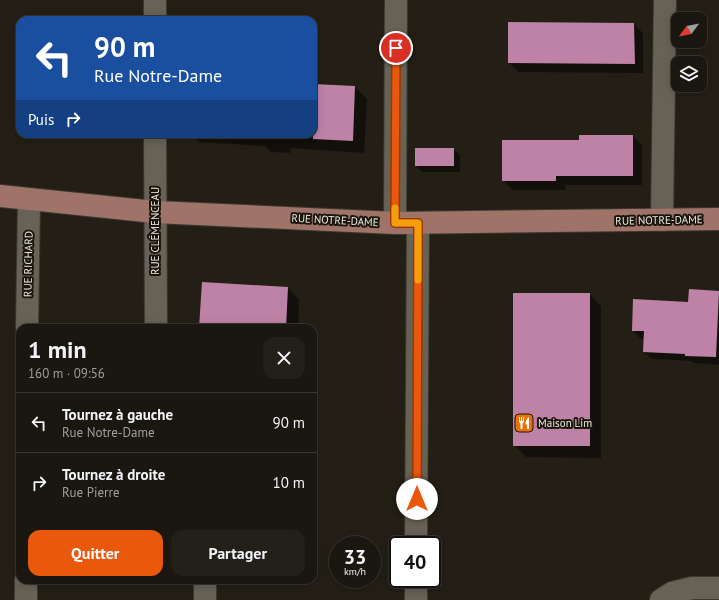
<!DOCTYPE html>
<html lang="fr">
<head>
<meta charset="utf-8">
<style>
  body { margin:0; font-family:"PT Sans",sans-serif; background:#232019; color:#f1f3f6; height:100vh; display:flex; flex-direction:column; font-size:15px; white-space:nowrap }
  * { box-sizing:border-box; margin:0 }
  p { font-size:13px; color:#9f9f9f }
  .icon { flex:none; width:22px; height:22px; fill:none; stroke:currentColor; stroke-width:2; stroke-linecap:round; stroke-linejoin:round }
  .map { position:relative; flex:1; overflow:hidden }
  .side { position:absolute; left:16px; top:324px; width:301px; height:260px; display:flex; flex-direction:column; background:#1a1710; border-radius:12px; box-shadow:0 2px 10px #0003,0 0 0 1px #383630 }
  .side>* { flex:none }
  .hud { position:absolute; left:16px; top:16px; width:301px; height:122px; border-radius:12px; box-shadow:0 2px 10px #0003,0 0 0 1px #383630; background:#1a4fa0; color:#fff; overflow:hidden }
  .needle { width:26px; rotate:238deg }
  .buttons { position:absolute; left:671px; top:12px; display:grid; gap:8px }
  .buttons a { display:grid; place-items:center; width:36px; height:36px; border-radius:8px; background:#1a1710; box-shadow:0 2px 10px #0003,0 0 0 1px #383630; font-size:20px }
  .speed { position:absolute; left:329px; top:536px; display:flex; gap:8px; font-size:20px; font-weight:700; text-align:center }
  .speed>* { display:grid; place-content:center; width:52px; height:52px; border-radius:50%; background:#1a1710; box-shadow:0 2px 10px #0003,0 0 0 1px #383630; line-height:1 }
  .speed small { font-size:10px; font-weight:400 }
  .speed .limit { border:2px solid #111; border-radius:6px; background:#fff; color:#111 }
  .pin { position:absolute; display:grid; place-items:center; width:34px; height:34px; color:#fff; margin:-17px; border:2px solid #fff; border-radius:50%; box-shadow:0 1px 4px #0007 }
  .me { position:absolute; width:44px; margin:-22px; rotate:0deg; stroke-linejoin:round; filter:drop-shadow(0 0 3px #0008) }
  .turn { display:flex; align-items:center; gap:14px; height:84px; padding:0 12px; font-size:18px }
  .turn .icon { width:52px; height:52px; stroke-width:2.5 }
  .turn b { display:block; font-size:28px; line-height:34px }
  .then { display:flex; align-items:center; height:38px; padding:0 12px; background:#0003; gap:8px; font-size:15px }
  .round { display:grid; place-items:center; flex:none; width:42px; height:42px; border-radius:12px; background:#232019 }
  .overview { display:flex; align-items:center; justify-content:space-between; height:68px; padding:0 12px }
  h1 { font-size:24px; font-weight:700; line-height:30px }
  .primary-button { display:flex; gap:8px; margin-top:auto; padding:8px 12px }
  .primary-button a { flex:1; height:46px; border-radius:12px; background:#ea580c; color:#fff; font-size:16px; font-weight:700; line-height:46px; text-align:center }
  .primary-button a+a { background:#232019; color:#f1f3f6 }
  ul { padding:0; list-style:none }
  li { display:flex; align-items:center; gap:12px; height:60px; padding:0 12px; border-top:1px solid #383630 }
  li div { flex:1 }
  li b { display:block; font-size:15px }
  li em { font-style:normal }
  .map>svg:first-child { display:block }
  .shadow { fill:#0007 }
  .building { fill:#bf82a7 }
  .lines { fill:none; stroke-linecap:round; stroke-linejoin:round }
  .minor-casing { stroke:#3d3a33; stroke-width:24 }
  .major-casing { stroke:#3d3a33; stroke-width:24 }
  .minor { stroke:#666256; stroke-width:22 }
  .major { stroke:#a07369; stroke-width:22 }
  .route-casing { stroke:#983908; stroke-width:10 }
  .route { stroke:#ea580c; stroke-width:7 }
  .slow { stroke:#f59e0b; stroke-width:7 }
  .labels { text-anchor:middle; dominant-baseline:central; stroke-width:4; stroke-linejoin:round; paint-order:stroke }
  .street-label { font-size:11px; fill:#eae8e1; stroke:#1a160c }
  .poi-label { font-size:11px; fill:#eae8e1; stroke:#1a160c; text-anchor:start }
</style>
</head>
<body>
<div class="map">
<svg width="719" height="600" viewBox="0 0 719 600">
  <rect width="100%" height="100%" fill="#231f15"/>
  <path class="shadow" d="M634 24 643 33V73L519 72 509 63Z
    M313 85 355 87 367 99 364 153 291 148 290 153 271 152 265 146 199 142 191 134H313Z
    M633 136 642 145V185H565V190H513L503 181 580 141Z
    M454 149 460 155V172H422L416 166Z
    M288 288 299 300 298 328H200Z
    M690 290 719 292V365L694 363 692 361 652 359 644 352 645 339H641L633 331 689 303Z
    M589 294 601 306V458L526 457 514 445Z"/>
  <path class="building" d="M508 22 634 23 635 64 508 63Z
    M313 84 355 86 353 141 313 139Z
    M579 135H633V176H556V181H502V140H579Z
    M415 148H454V166H415Z
    M202 282 288 287 286 328H199Z
    M689 289 719 291 716 357 685 356V354L643 352 644 331H632L633 299 688 302Z
    M513 293H590V446H513Z"/>
  <g class="lines">
    <defs>
      <path id="minor" d="M155 20V0
        M155 134 156 328
        M662 220 665 0
        M395 223 396 0
        M27 328 29 200
        M416 545 418 223
        M26 600V580
        M205 600V580
        M416 600V579
        M661 600 672 593 692 588H719"/>
      <path id="major" d="M0 196 155 212 395 223 719 219"/>
    </defs>
    <use href="#minor" class="minor-casing"/>
    <use href="#major" class="major-casing"/>
    <use href="#minor" class="minor"/>
    <use href="#major" class="major"/>
  </g>
  <g class="lines">
    <defs>
      <path id="route" d="M396 48 395 223H418L417 499"/>
    </defs>
    <use href="#route" class="route-casing"/>
    <use href="#route" class="route"/>
    <path class="slow" d="M395 208V223H418V280"/>
  </g>
  <defs>
    <symbol id="restaurant-square" viewBox="-11 -11 22 22"><rect x="-9" y="-9" width="18" height="18" rx="4" fill="#e8710a" stroke="#1a160c"/><path d="M-5-6h1v4h1v-4h1v4h1v-4h1v5L-1.5 .5V6h-2V.5L-5-1ZM5-6V6H3V1.5H1.5Q1.5-4 5-6Z" fill="#fff"/></symbol>
  </defs>
  <g fill-rule="evenodd">
    <use href="#restaurant-square" x="513" y="412" width="22" height="22"/>
  </g>
  <g class="labels">
    <g class="street-label">
      <text transform="translate(335 220) rotate(3)">RUE NOTRE-DAME</text>
      <text transform="translate(659 220) rotate(-1)">RUE NOTRE-DAME</text>
      <text transform="translate(155 231) rotate(-90)">RUE CLÉMENCEAU</text>
      <text transform="translate(28 264) rotate(-89)">RUE RICHARD</text>
    </g>
    <g class="poi-label">
      <text x="538" y="423">Maison Lim</text>
    </g>
  </g>
</svg>
<div class="buttons">
<a><svg class="needle" viewBox="-14 -14 28 28"><path d="M0-13l5 13h-10z" fill="#e53935"/><path d="M0 13l5-13h-10z" fill="#9f9f9f"/></svg></a>
<a><svg class="icon" aria-label="layers" viewBox="0 0 24 24"><path d="M12 4l9 5-9 5-9-5zM3 14l9 5 9-5"/></svg></a>
</div>
<div class="speed"><div>33<small>km/h</small></div><div class="limit">40</div></div>
<div class="pin" style="left:396px;top:48px;background:#d93025"><svg class="icon" aria-label="arrive" viewBox="0 0 24 24"><path d="M6 21V4h12l-3 4 3 4H6"/></svg></div>
<svg class="me" style="left:417px;top:499px" viewBox="-20 -20 40 40"><circle r="19" fill="#fff"/><path d="M0-13L10 11 0 6-10 11z" fill="#ea580c"/></svg>
<div class="hud">
<div class="turn"><svg class="icon" aria-label="left" viewBox="0 0 24 24"><path d="M17 20v-9H6M10 6l-5 5 5 5"/></svg><div><b>90 m</b>Rue Notre-Dame</div></div>
<div class="then">Puis<svg class="icon" aria-label="right" viewBox="0 0 24 24"><path d="M7 20v-9h11M14 6l5 5-5 5"/></svg></div>
</div>
<section class="side">
<div class="overview"><div><h1>1 min</h1><p>160 m · 09:56</p></div><a class="round"><svg class="icon" aria-label="close" viewBox="0 0 24 24"><path d="M6 6l12 12M18 6L6 18"/></svg></a></div>
<ul>
<li><svg class="icon" aria-label="left" viewBox="0 0 24 24"><path d="M17 20v-9H6M10 6l-5 5 5 5"/></svg><div><b>Tournez à gauche</b><p>Rue Notre-Dame</p></div><em>90 m</em></li>
<li><svg class="icon" aria-label="right" viewBox="0 0 24 24"><path d="M7 20v-9h11M14 6l5 5-5 5"/></svg><div><b>Tournez à droite</b><p>Rue Pierre</p></div><em>10 m</em></li>
</ul>
<div class="primary-button"><a>Quitter</a><a>Partager</a></div>
</section>
</div>
</body>
</html>
